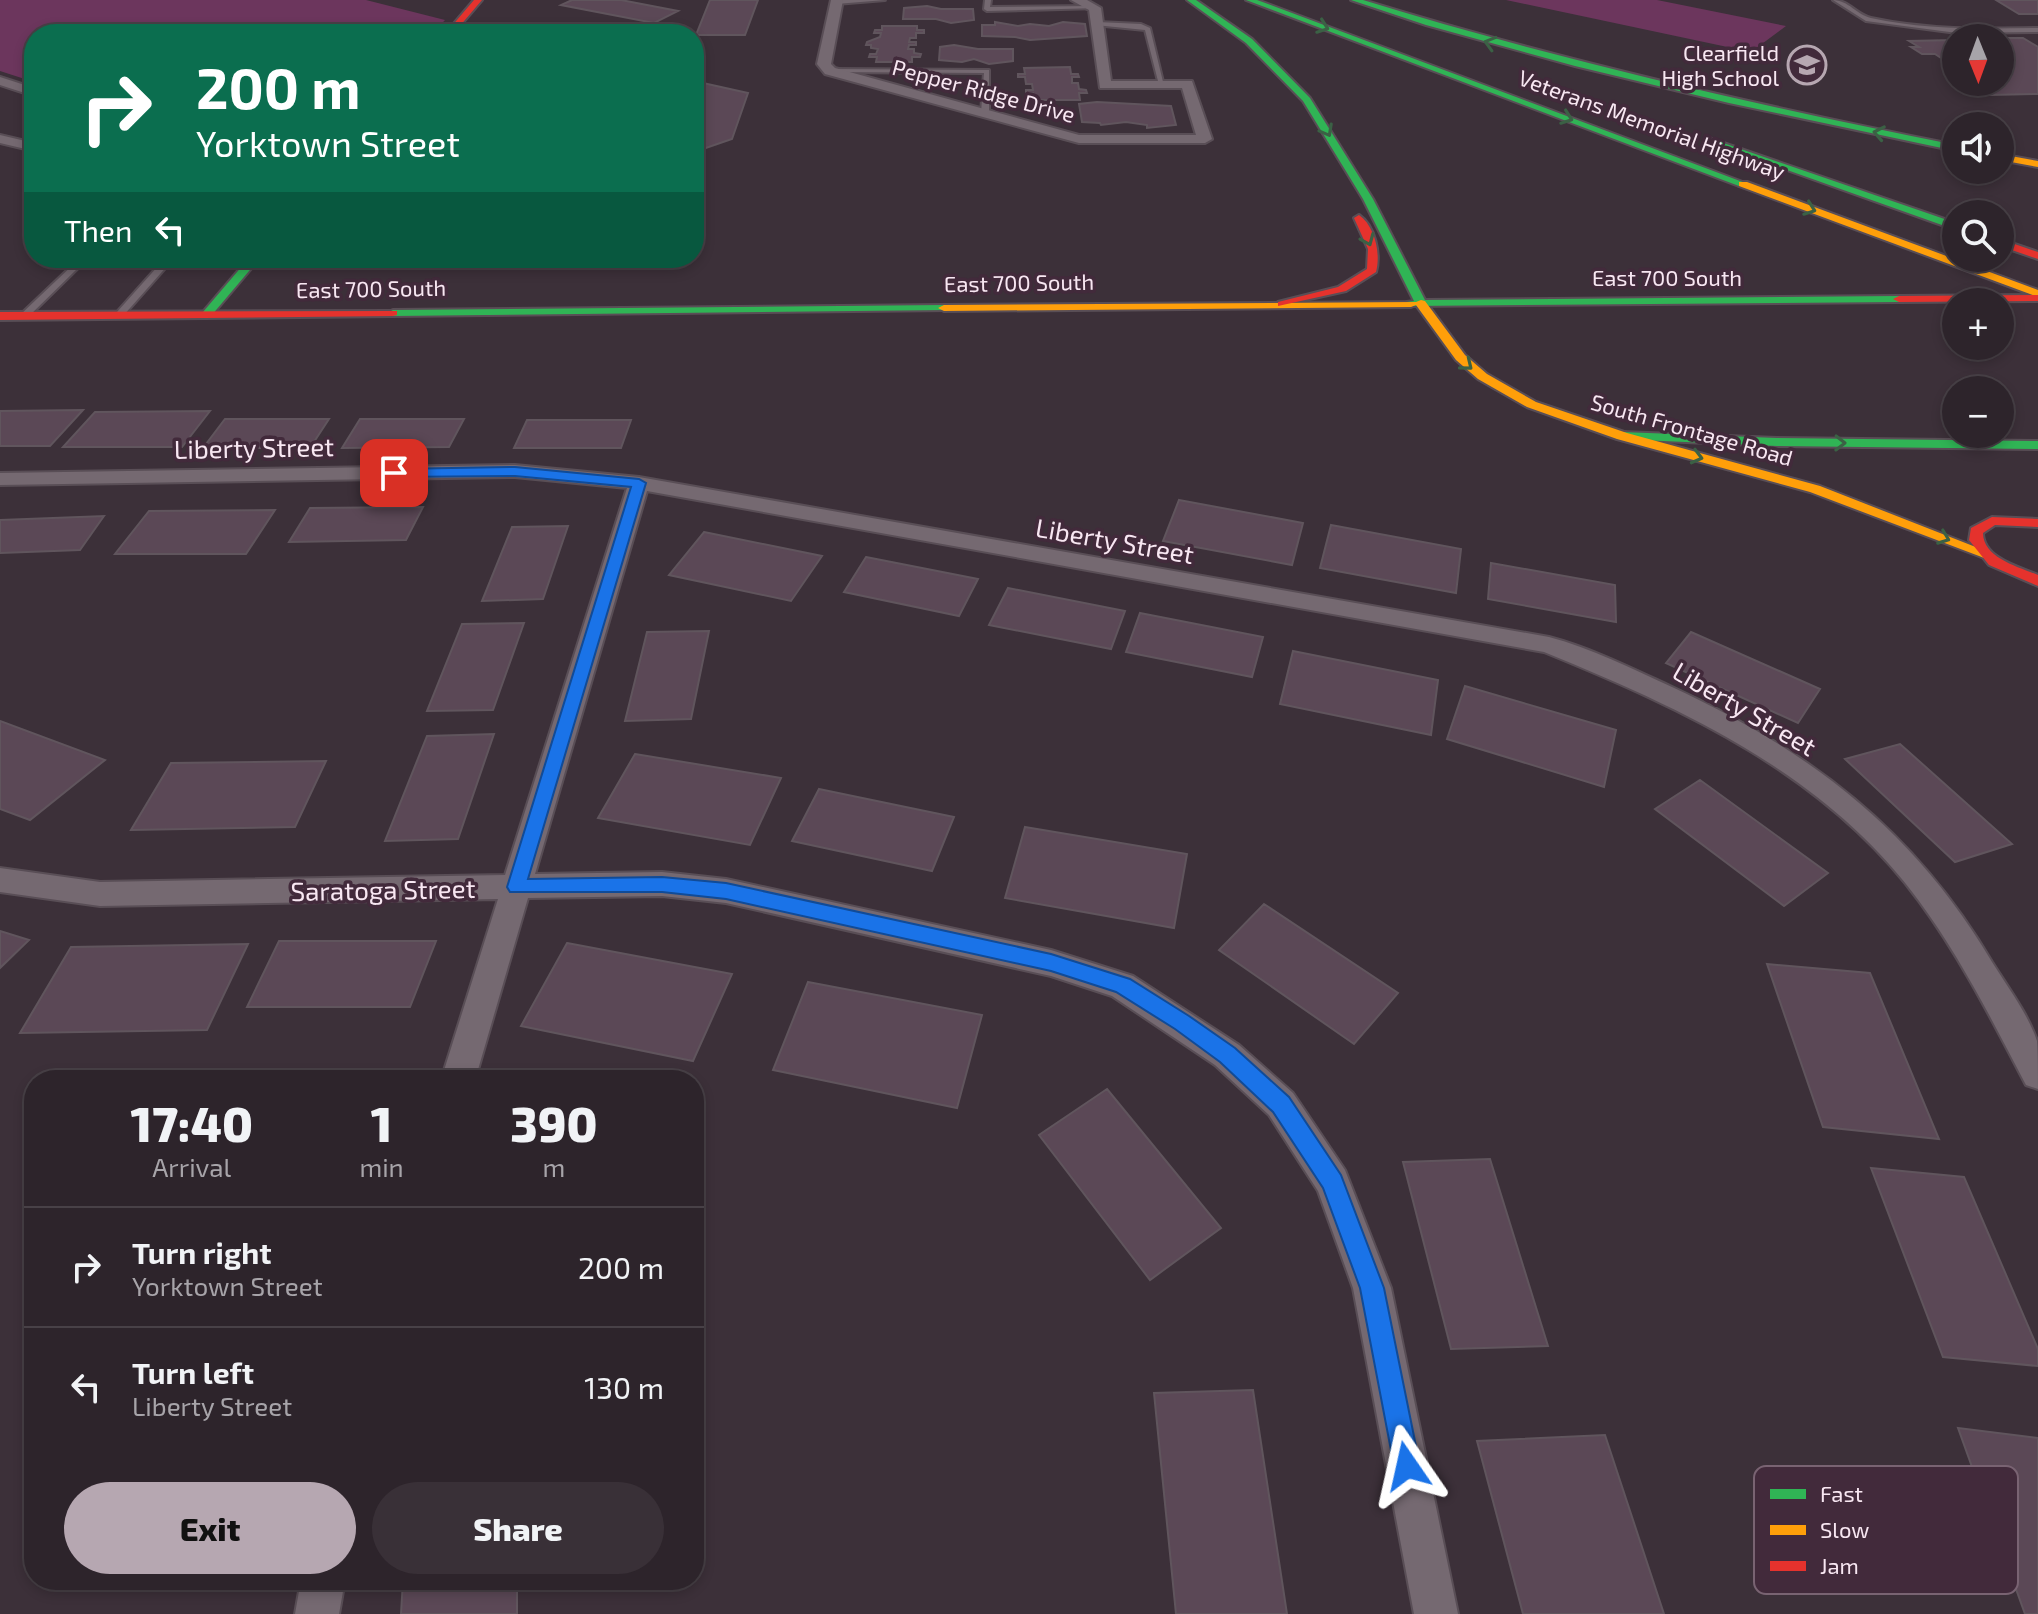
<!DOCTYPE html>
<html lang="en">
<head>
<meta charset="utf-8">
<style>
  body { margin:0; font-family:"Exo 2",sans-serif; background:#393037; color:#f1f3f6; height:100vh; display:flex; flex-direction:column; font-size:30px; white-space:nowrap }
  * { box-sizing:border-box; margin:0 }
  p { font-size:26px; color:#a7a4a9 }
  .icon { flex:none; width:44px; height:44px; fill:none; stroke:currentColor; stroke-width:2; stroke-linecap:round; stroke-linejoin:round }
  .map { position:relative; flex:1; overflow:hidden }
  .sheet { position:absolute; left:24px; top:1070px; width:680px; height:520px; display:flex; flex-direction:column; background:#2d242b; border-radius:32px; box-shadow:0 4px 12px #0003,0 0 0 2px #484147 }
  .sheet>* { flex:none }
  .banner { position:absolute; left:24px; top:24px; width:680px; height:244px; border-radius:32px; box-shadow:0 4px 12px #0003,0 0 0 2px #484147; background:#0b6e4f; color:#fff; overflow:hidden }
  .needle { width:52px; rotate:179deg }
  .fabs { position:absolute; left:1942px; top:24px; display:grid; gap:16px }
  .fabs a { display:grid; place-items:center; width:72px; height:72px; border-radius:50%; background:#2d242b; box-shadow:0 4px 12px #0003,0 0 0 2px #484147; font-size:40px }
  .pin { position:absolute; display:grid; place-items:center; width:68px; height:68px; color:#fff; margin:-34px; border-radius:16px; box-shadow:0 4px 12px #0006 }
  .me { position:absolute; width:88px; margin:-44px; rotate:349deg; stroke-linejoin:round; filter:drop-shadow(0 0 6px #0008) }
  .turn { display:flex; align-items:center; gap:28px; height:168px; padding:0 40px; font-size:36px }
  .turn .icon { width:104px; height:104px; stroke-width:2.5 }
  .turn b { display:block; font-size:56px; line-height:68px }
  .then { display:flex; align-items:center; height:76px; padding:0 40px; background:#0003; gap:16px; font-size:30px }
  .eta { display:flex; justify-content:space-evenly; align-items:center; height:136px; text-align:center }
  .eta b { font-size:48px; font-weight:800; line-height:56px }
  .primary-button { display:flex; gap:16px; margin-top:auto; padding:16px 40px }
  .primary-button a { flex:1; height:92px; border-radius:48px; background:#b6a7b1; color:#111; font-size:32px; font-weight:800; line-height:92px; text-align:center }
  .primary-button a+a { background:#393037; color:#f1f3f6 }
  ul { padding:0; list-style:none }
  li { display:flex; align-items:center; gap:24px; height:120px; padding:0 40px; border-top:2px solid #484147 }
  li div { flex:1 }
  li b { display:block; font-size:30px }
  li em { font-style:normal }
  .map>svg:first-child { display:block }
  .green { fill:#6c365d }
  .building { fill:#5b4856; stroke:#60555d; stroke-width:2 }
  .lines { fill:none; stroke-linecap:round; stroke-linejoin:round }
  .lane-casing { stroke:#594e56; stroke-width:4 }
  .street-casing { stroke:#594e56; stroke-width:4 }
  .fast-casing { stroke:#594e56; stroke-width:4 }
  .slow-casing { stroke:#594e56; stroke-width:4 }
  .jam-casing { stroke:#594e56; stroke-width:4 }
  .lane { fill:#756971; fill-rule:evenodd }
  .street { fill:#756971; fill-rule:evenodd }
  .fast { fill:#30b455; fill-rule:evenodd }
  .slow { fill:#ff9f0a; fill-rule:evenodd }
  .jam { fill:#e5322d; fill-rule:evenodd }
  .oneway { stroke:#3b6145 }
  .route { fill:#1a73e8; stroke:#114b97; stroke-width:2 }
  .labels { text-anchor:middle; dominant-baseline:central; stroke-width:7; stroke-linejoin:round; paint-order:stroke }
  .far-poi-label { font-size:22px; fill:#f8e7f2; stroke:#422a3b; text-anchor:end }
  .far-street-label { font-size:22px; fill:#f8e7f2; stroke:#422a3b }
  .street-label { font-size:26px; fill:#f8e7f2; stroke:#422a3b }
  .key { fill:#422a3b; stroke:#796372; stroke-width:2 }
  .key-label { font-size:22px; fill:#f8e7f2 }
</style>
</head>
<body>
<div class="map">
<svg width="2038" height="1614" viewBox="0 0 2038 1614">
  <rect width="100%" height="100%" fill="#3c3039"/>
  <path class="green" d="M0 0H366L445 20 432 34H34V82L0 71Z
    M1506 0H1657L1786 26 1751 52Z"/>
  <path class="building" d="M572 0H621L678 11 654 23 561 5Z
    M710 0H758L745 35H696Z
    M1996 0H2038V14H2019Z
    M927 6 941 9H973L974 20 951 23 936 19H903L904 8Z
    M995 22 1018 26 1030 24 1049 26 1063 22 1085 24 1087 36 1030 40 1015 37 982 36V25H995Z
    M882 26H917V30H924V33H916V38H910L909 42H916V45H909L908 49H914V53L921 54 920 57H912V62H876L877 57H869L870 54H876L878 49 871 48V45H866L867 42 880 37 881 33H874L875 30H882Z
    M2001 38H2023L2038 47V94L1989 95 1963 82H2000Z
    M1956 40V68L1935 54H1922L1911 47H1919L1909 41Z
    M954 45 978 49H1013V61L989 64 974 59 962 62 939 60 940 47Z
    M1070 67 1071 74H1078L1079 77H1072V83H1078L1079 89 1086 90 1087 93H1079L1080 100H1033V93H1026V90H1033L1032 84H1026L1025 77H1018V74H1025L1024 68Z
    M694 81 748 93 732 139 694 152Z
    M1097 102 1171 106 1176 125 1147 128V125L1126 122 1101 125 1100 123 1082 122 1079 104Z
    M83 410 50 446H0V411Z
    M210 411 182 447H63L95 412Z
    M225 419H329L310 448H203Z
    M360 419H464L449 447 342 448Z
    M527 420H631L621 448H514Z
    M1179 500 1303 523 1292 565 1163 541Z
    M423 507 406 540 289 542 310 508Z
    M275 510 246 554H115L149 511Z
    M104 516 80 550 0 553V520Z
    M1331 525 1461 549 1456 593 1320 568Z
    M568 526 543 599 482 601 512 527Z
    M704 532 822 556 791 601 669 575Z
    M866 557 978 579 959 616 844 592Z
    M1491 563 1615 585 1616 622 1488 599Z
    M1008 588 1125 611 1111 649 989 625Z
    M1140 613 1263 637 1252 677 1126 652Z
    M524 623 493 710 427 711 462 624Z
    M709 631 691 719 625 721 647 632Z
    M1691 632 1820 689 1798 723 1666 663Z
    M1293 651 1438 680 1431 735 1280 704Z
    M1465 686 1616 730 1604 787 1447 739Z
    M0 721 105 760 30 820 0 809Z
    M494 734 458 839 385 841 427 736Z
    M1900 744 2012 844 1955 862 1845 759Z
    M635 754 781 778 750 845 598 818Z
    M326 761 295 827 131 830 171 763Z
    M1700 780 1828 873 1784 906 1655 809Z
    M819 789 954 817 932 871 792 841Z
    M1025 827 1187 854 1174 928 1005 898Z
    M1264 904 1398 993 1354 1044 1219 950Z
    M0 931 29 940 0 968Z
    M279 941H436L410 1007H247Z
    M567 943 732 974 693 1061 521 1026Z
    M248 944 207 1030 20 1033 71 947Z
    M1767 964 1870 973 1939 1139 1823 1127Z
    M808 982 982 1015 957 1108 773 1070Z
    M1107 1089 1221 1228 1150 1280 1039 1135Z
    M1490 1159 1548 1346 1451 1349 1403 1162Z
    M1871 1168 1964 1177 2038 1349V1366L1943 1357Z
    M1253 1390 1287 1614H1176L1154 1393Z
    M1958 1428 2038 1438V1614H2025Z
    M1605 1435 1664 1614H1523L1477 1441Z
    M403 1580H517V1614H401Z"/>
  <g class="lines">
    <defs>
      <path id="lane" d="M841 0H885L836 4 833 2Z
        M985 0H991L990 7 1095 6 1098 8 987 11 984 9Z
        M1833 0C1848 0 1857 15 1871 18 1926 30 1982 29 2038 28V32L1957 33 1866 21Z
        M1097 22 1141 24 1150 28 1164 86 1159 85 1145 30 1095 25Z
        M830 69 989 70V113L985 115 981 113 984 73 828 72Z
        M252 258 256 261 255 263 168 265 123 316H117V312L159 265 79 267 27 318 19 316 77 261Z"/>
      <path id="street" d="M831 0H843L831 64 835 68 1079 135H1196L1182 88H1100L1089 10 1071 0H1087L1101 8 1111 81H1192L1212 139 1205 143H1079L825 74 817 64Z
        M0 77 34 88V96L0 85Z
        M0 135 34 143V151L0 143Z
        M515 465 639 477 1549 637C1591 648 1633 669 1672 687 1810 751 1914 830 1992 962 2007 986 2028 1014 2037 1041 2038 1054 2038 1075 2038 1089L2026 1085C1993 1022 1961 958 1919 901 1827 775 1684 709 1544 652L647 491 535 874 662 872 726 879 1051 950 1133 976 1239 1045 1293 1093 1345 1170 1391 1288 1458 1614H1414L1353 1288 1318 1191 1269 1115 1215 1065 1112 996 1051 976 726 903 662 896 528 898 475 1080H441L498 899 100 906 0 892V868L100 882 505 875 627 488 515 477 0 485V473Z
        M301 1580H345L339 1614H295Z"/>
      <path id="fast" d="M1187 0H1196L1252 39 1310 98 1373 199 1425 300 1899 296 1905 299 1899 302 1407 306V302L1414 301 1363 199 1303 101 1246 43Z
        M1246 0H1257L1748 184 1739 186Z
        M1351 0H1363C1558 60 1756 105 1956 145V151L1729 103 1575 66 1426 25Z
        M1706 137 1956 223V230L1706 141Z
        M249 258H260L211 316H203V312Z
        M944 305 950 308 948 310 393 316 387 313 393 310Z
        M1622 432 1777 438 2038 441V449L1777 446 1617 439 1615 436Z"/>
      <path id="slow" d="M2000 154 2038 161V167L2000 160Z
        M1739 182H1747L2038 290V297L1739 186Z
        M1421 300 1425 301 1465 355 1487 374 1536 402 1627 433 1820 486 1991 553 1984 558 1979 556 1810 492 1617 439 1527 407 1478 379 1456 360 1416 305 1411 307 944 311 938 308 944 305 1416 302Z"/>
      <path id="jam" d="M474 0H482L453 34H445Z
        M1359 215C1375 226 1381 254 1376 272L1346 291 1278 306V302L1338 287 1367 269 1368 249 1354 218Z
        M2000 239 2038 252V259L2000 246Z
        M2038 295V301L1899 302 1893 299 1899 296Z
        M397 311V315L393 316 0 320V312Z
        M1992 517 2038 519V527L1995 525 1983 533C1983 558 2019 567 2038 575V586L1989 565 1969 540 1971 528Z"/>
    </defs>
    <use href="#lane" class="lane-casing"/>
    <use href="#street" class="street-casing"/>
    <use href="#fast" class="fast-casing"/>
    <use href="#slow" class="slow-casing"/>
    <use href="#jam" class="jam-casing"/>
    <use href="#lane" class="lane"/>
    <use href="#street" class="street"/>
    <use href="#fast" class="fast"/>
    <use href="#slow" class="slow"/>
    <use href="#jam" class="jam"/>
  </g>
  <defs><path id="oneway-chevron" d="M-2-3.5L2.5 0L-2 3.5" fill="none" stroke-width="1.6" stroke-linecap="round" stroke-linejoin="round" transform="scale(2)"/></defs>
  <g class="oneway">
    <use href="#oneway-chevron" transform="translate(1323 27) rotate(20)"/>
    <use href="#oneway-chevron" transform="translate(1490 43) rotate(-164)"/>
    <use href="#oneway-chevron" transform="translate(1567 118) rotate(20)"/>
    <use href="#oneway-chevron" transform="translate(1327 131) rotate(61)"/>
    <use href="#oneway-chevron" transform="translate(1879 133) rotate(-169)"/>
    <use href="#oneway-chevron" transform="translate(1810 209) rotate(20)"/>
    <use href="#oneway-chevron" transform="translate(1368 240) rotate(67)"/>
    <use href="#oneway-chevron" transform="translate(1467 365) rotate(39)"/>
    <use href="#oneway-chevron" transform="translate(1840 443) rotate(1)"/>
    <use href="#oneway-chevron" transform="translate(1697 457) rotate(15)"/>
    <use href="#oneway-chevron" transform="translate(1944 538) rotate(21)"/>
  </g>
  <path class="route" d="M515 467 639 479 646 483 528 879 662 877 726 883 1051 954 1130 979 1189 1016 1235 1048 1289 1097 1341 1175 1384 1288 1420 1466 1416 1475 1407 1479 1398 1475 1394 1466 1360 1288 1323 1188 1273 1112 1220 1062 1175 1029 1116 992 1051 971 726 899 662 892H510L507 887 631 487 515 476 394 477 387 473 394 469Z"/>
  <defs>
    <symbol id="school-ring" viewBox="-11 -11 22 22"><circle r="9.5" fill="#422a3b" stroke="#b6a7b1" stroke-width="1.5"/><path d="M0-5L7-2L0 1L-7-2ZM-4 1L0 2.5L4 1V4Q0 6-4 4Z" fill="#b6a7b1"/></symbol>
  </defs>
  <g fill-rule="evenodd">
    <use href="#school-ring" x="1785" y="43" width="44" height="44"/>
  </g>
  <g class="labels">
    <g class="far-poi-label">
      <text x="1779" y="52">Clearfield<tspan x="1779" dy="25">High School</tspan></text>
    </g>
    <g class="far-street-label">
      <text transform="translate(984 90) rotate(15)">Pepper Ridge Drive</text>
      <text transform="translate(1652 124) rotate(20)">Veterans Memorial Highway</text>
      <text x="1667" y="277">East 700 South</text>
      <text transform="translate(1019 282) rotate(-1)">East 700 South</text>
      <text transform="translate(371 288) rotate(-1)">East 700 South</text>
      <text transform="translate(1692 429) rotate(16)">South Frontage Road</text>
    </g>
    <g class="street-label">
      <text transform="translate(254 447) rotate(-1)">Liberty Street</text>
      <text transform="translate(1115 540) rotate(10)">Liberty Street</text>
      <text transform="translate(1745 708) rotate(30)">Liberty Street</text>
      <text transform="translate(383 889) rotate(-1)">Saratoga Street</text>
    </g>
  </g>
  <rect x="1754" y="1466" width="264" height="128" rx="12" class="key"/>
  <rect x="1770" y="1489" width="36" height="10" fill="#30b455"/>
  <rect x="1770" y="1525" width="36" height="10" fill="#ff9f0a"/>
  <rect x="1770" y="1561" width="36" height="10" fill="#e5322d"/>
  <g class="key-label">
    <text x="1820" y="1502">Fast</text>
    <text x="1820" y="1538">Slow</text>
    <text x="1820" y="1574">Jam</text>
  </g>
</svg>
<div class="fabs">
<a><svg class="needle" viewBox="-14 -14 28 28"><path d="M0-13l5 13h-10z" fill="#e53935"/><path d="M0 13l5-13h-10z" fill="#a7a4a9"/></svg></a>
<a><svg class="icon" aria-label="sound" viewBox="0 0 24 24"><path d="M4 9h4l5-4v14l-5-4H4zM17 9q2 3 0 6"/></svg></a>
<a><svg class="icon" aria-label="search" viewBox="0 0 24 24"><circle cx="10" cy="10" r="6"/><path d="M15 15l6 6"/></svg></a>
<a>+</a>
<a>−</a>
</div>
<div class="pin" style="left:394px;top:473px;background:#d93025"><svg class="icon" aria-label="arrive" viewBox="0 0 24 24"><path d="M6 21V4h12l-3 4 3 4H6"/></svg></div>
<svg class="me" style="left:1407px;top:1466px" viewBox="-20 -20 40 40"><path d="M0-17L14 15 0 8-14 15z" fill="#1a73e8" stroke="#fff" stroke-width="4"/></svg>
<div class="banner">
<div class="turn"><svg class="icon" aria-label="right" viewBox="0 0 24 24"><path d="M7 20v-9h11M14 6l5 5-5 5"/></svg><div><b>200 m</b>Yorktown Street</div></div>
<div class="then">Then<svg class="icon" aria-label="left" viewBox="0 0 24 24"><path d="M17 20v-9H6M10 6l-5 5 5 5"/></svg></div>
</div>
<section class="sheet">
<div class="eta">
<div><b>17:40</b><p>Arrival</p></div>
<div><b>1</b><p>min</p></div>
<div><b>390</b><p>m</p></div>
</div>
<ul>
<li><svg class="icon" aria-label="right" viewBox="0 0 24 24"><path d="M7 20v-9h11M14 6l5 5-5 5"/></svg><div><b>Turn right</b><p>Yorktown Street</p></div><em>200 m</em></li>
<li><svg class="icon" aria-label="left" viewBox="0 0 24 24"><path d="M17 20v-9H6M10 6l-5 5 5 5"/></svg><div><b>Turn left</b><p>Liberty Street</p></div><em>130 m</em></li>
</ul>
<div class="primary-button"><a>Exit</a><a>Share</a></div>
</section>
</div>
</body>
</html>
